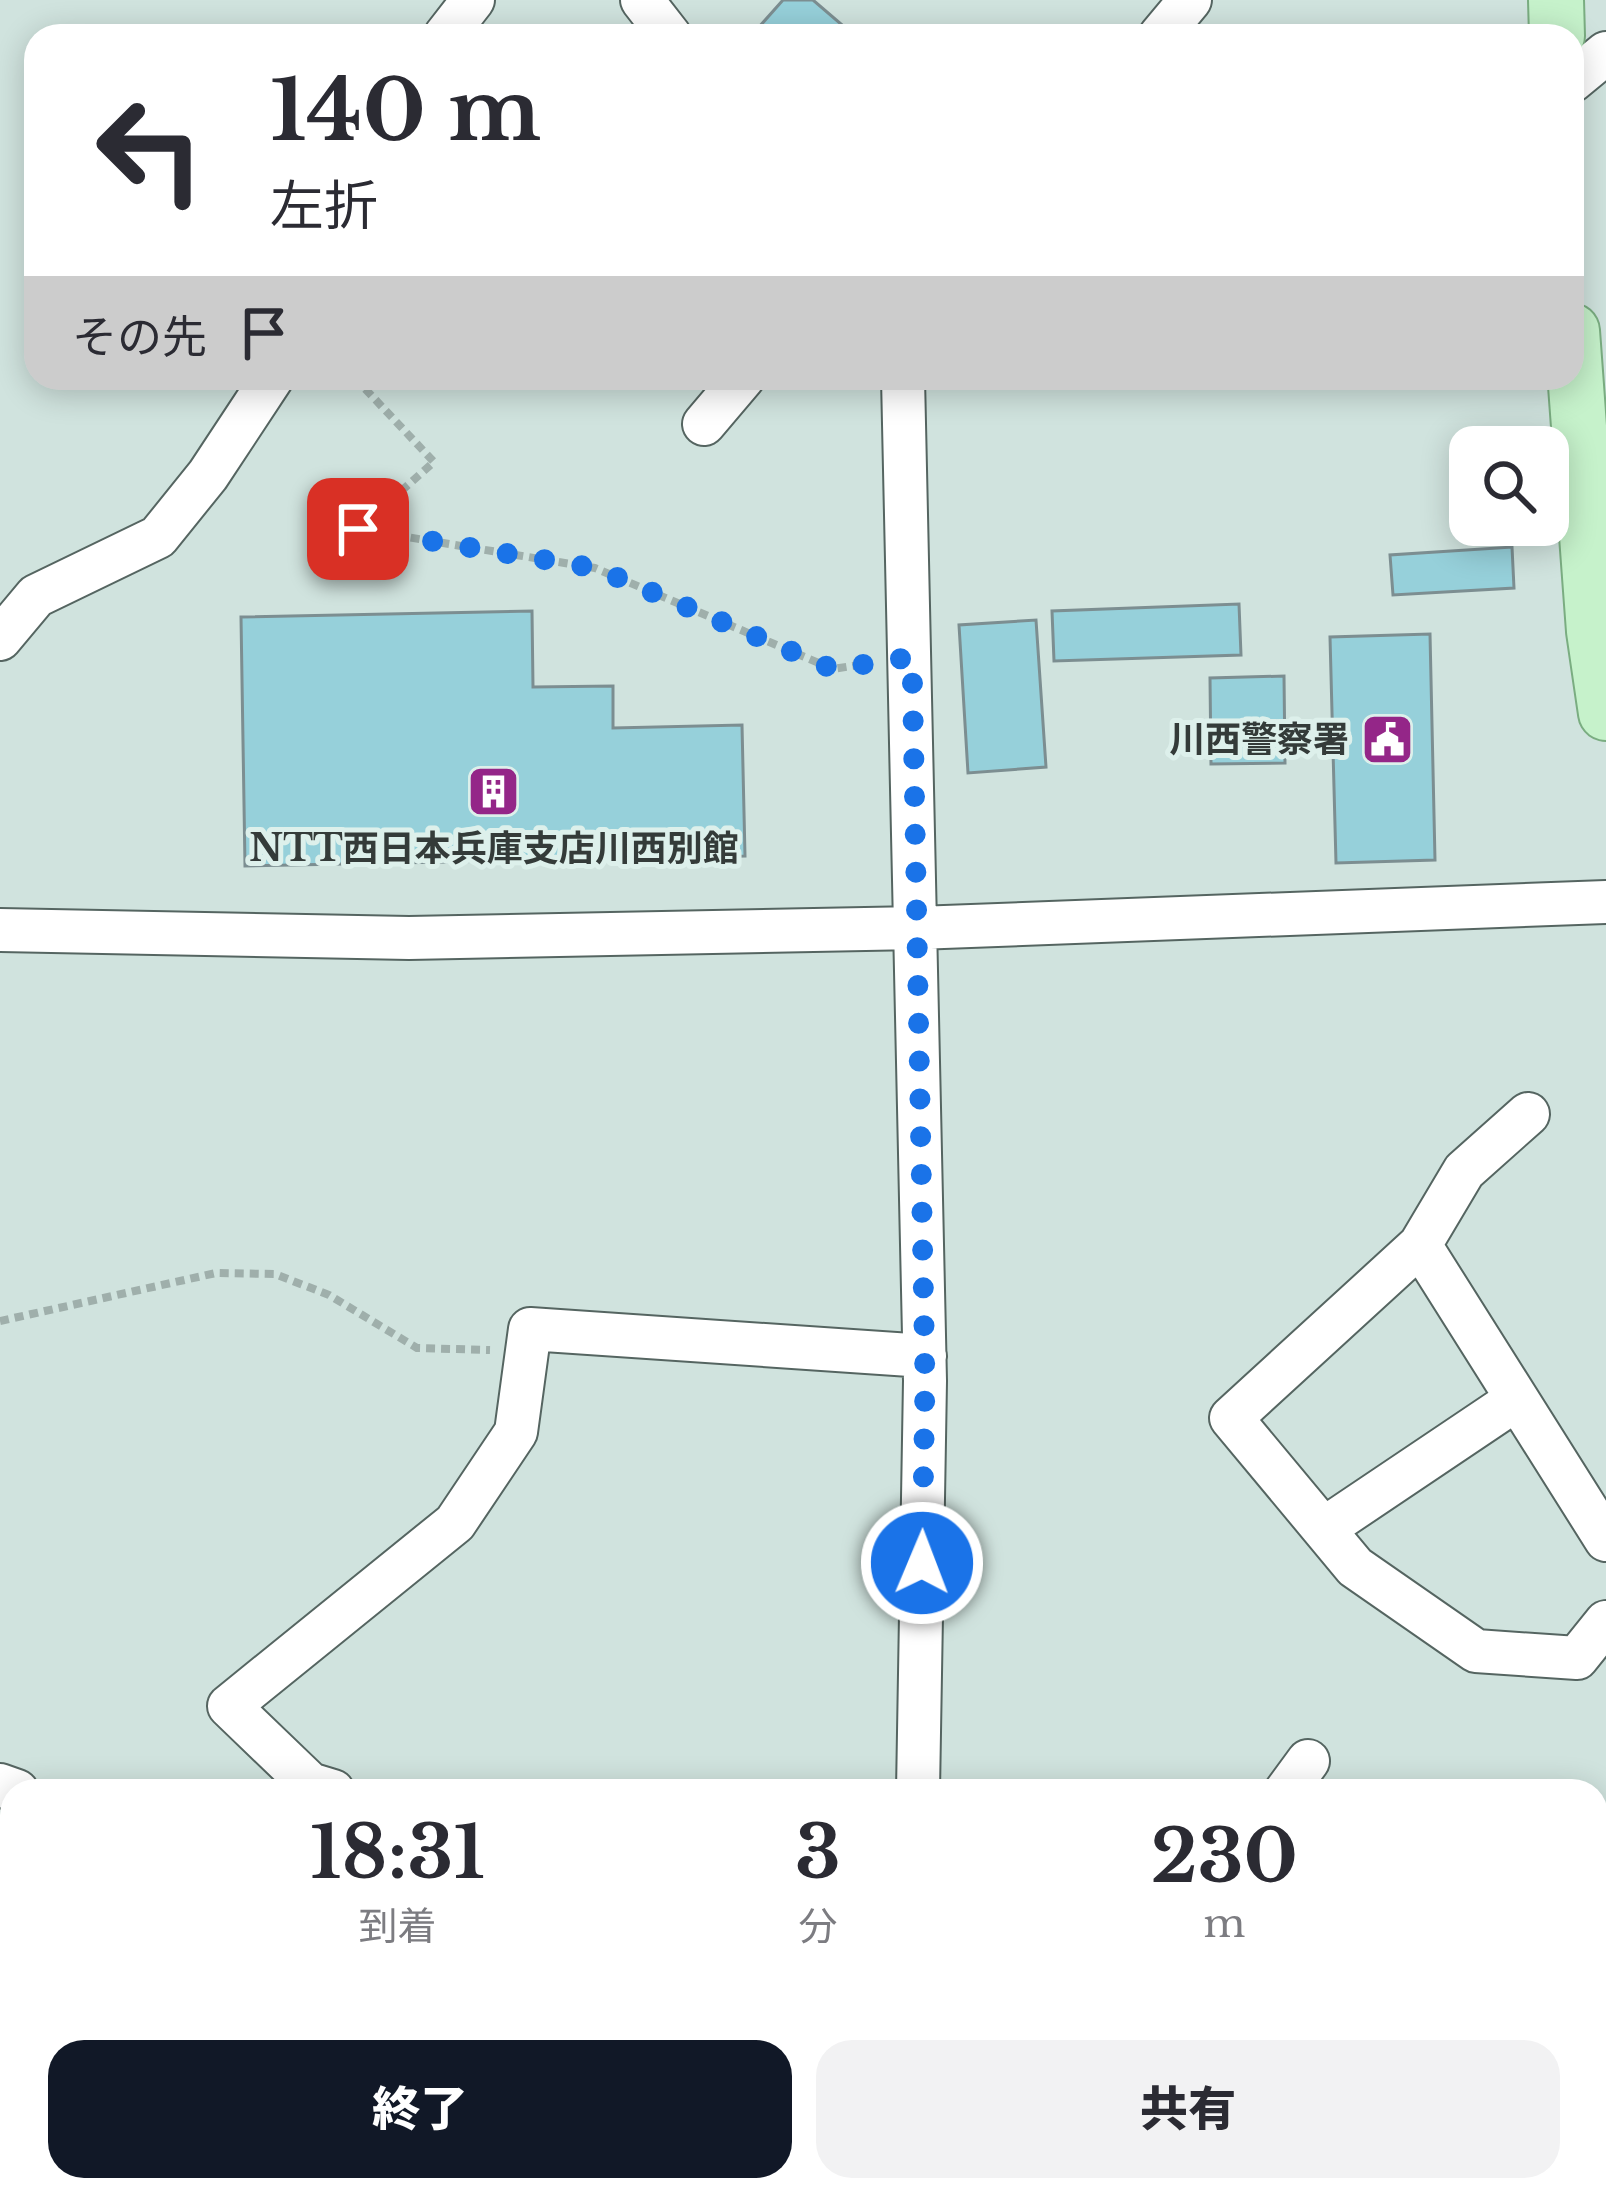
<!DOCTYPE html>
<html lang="ja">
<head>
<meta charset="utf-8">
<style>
  body { margin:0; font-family:"Libre Baskerville","Noto Sans JP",serif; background:#f2f2f3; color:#2b2b33; height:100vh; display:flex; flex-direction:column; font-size:45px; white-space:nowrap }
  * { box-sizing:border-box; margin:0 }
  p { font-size:39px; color:#7c7c81 }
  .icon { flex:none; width:66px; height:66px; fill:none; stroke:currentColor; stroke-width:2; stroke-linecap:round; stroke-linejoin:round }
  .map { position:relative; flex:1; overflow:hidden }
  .sheet { position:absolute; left:0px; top:1779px; width:1608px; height:423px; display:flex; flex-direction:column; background:#fff; border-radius:36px 36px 0 0; box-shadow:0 6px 30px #0003 }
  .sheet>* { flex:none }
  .hud { position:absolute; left:24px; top:24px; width:1560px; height:366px; border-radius:36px; box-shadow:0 6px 30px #0003; background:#fff; color:#2b2b33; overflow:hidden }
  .fabs { position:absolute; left:1449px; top:426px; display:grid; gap:24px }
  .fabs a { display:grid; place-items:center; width:120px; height:120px; border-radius:24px; background:#fff; box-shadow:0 6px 30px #0003; font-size:60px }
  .pin { position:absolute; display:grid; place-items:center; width:102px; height:102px; color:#fff; margin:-51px; border-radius:24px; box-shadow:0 6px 18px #0006 }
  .me { position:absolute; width:132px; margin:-66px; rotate:1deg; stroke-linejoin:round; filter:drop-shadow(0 0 9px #0008) }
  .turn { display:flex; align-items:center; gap:42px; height:252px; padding:0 48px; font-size:54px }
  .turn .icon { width:156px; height:156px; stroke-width:2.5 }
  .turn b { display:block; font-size:84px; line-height:102px }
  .then { display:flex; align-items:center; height:114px; padding:0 48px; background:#0003; gap:24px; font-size:45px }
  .eta { display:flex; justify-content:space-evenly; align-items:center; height:204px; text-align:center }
  .eta b { font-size:72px; font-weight:800; line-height:84px }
  .primary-button { display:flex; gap:24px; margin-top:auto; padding:24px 48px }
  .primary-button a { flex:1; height:138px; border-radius:36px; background:#111827; color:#fff; font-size:48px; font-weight:800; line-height:138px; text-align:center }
  .primary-button a+a { background:#f2f2f3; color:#2b2b33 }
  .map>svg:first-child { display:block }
  .green { fill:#bfc69d }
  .building { fill:#96d0da; stroke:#7c8e91; stroke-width:3 }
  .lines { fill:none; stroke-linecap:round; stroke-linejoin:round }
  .minor-casing { stroke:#556561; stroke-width:46 }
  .major-casing { stroke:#7aad81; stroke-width:58 }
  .path { stroke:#9fafab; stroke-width:8; stroke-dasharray:9 6; stroke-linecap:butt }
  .minor { stroke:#fff; stroke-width:42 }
  .major { stroke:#c6f2cb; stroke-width:54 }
  .route { stroke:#1a73e8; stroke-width:21; stroke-dasharray:0 37.8 }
  .labels { text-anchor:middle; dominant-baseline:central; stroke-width:10; stroke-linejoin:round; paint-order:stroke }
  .poi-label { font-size:36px; font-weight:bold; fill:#343b39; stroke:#ddf0eb; text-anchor:end }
</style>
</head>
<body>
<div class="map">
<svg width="1606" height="2200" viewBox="0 0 1606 2200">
  <rect width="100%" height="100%" fill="#d0e3de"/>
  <path class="green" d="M0 1967 12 1970V2190H312L321 2200H58L0 2190Z"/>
  <path class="building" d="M783 0H813L855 36H751Z
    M1512 547 1514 588 1393 595 1390 555Z
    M1239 604 1241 655 1054 661 1052 611Z
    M532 611 533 687 613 686V728L742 725 745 856 245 866 241 617Z
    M1036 620 1046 767 968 773 959 625Z
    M1430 634 1435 860 1336 863 1330 637Z
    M1284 676 1285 763 1211 764 1210 678Z"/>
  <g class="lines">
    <defs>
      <path id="minor" d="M642 0 670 36
        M445 36 473 0
        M1160 36 1190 0
        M1572 81 1606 53
        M903 378 925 1381 918 1791
        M704 424 743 378
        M0 639 36 596 158 537 208 475 272 378
        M0 930 409 938 917 928 1606 902
        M1420 1245 1464 1171 1528 1114
        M1325 1528 1517 1399
        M1606 1540 1420 1245 1231 1418 1355 1567 1476 1651 1577 1658 1606 1622
        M0 1785 17 1791
        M333 1791 310 1784 229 1706 455 1523 516 1432 530 1329 925 1356
        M1286 1791 1308 1761
        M1596 1952 1606 1947
        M1063 2190 1081 2200
        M1396 2190 1399 2200
        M1145 2200 1153 2190"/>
      <path id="major" d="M1556 0 1557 36
        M1572 331 1594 631 1606 713"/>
    </defs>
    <use href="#minor" class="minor-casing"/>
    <use href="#major" class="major-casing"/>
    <path class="path" d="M355 378 434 462 358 529 595 568 833 669 871 663
      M0 1321 216 1273 275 1274 329 1295 417 1348 490 1350"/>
    <use href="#minor" class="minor"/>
    <use href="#major" class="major"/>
  </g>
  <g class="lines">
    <path class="route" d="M358 529 595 568 833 669 912 657 925 1381 922 1563"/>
  </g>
  <defs>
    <symbol id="civic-square" viewBox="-11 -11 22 22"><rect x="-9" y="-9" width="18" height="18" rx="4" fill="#942688" stroke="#ddf0eb"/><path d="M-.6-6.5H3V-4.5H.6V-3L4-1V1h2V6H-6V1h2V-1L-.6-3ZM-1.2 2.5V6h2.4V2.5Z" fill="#fff"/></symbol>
    <symbol id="building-square" viewBox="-11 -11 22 22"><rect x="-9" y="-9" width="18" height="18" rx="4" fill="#942688" stroke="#ddf0eb"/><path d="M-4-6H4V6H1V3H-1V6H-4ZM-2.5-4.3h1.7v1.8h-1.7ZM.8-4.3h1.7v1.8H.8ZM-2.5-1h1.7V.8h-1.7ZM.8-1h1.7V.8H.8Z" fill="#fff"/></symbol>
  </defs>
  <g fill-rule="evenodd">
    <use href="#civic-square" x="1358" y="710" width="59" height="59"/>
    <use href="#building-square" x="464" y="762" width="59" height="59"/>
  </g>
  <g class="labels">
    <g class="poi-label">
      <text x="1349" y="739">川西警察署</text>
      <text x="494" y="848" text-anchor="middle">NTT西日本兵庫支店川西別館</text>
    </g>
  </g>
</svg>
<div class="fabs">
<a><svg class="icon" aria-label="search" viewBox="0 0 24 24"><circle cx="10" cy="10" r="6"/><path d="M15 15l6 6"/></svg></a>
</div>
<div class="pin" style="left:358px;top:529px;background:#d93025"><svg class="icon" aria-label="arrive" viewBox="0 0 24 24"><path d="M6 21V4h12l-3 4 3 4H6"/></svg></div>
<svg class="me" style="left:922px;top:1563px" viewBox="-20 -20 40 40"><circle r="17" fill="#1a73e8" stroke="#fff" stroke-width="3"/><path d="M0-11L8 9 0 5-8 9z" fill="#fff"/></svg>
<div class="hud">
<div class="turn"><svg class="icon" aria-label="left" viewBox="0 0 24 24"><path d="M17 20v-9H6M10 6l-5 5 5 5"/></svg><div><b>140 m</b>左折</div></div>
<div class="then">その先<svg class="icon" aria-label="arrive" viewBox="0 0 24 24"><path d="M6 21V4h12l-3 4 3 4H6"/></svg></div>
</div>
<section class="sheet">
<div class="eta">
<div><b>18:31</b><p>到着</p></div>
<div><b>3</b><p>分</p></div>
<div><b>230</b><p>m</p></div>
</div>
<div class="primary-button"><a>終了</a><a>共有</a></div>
</section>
</div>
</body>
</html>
